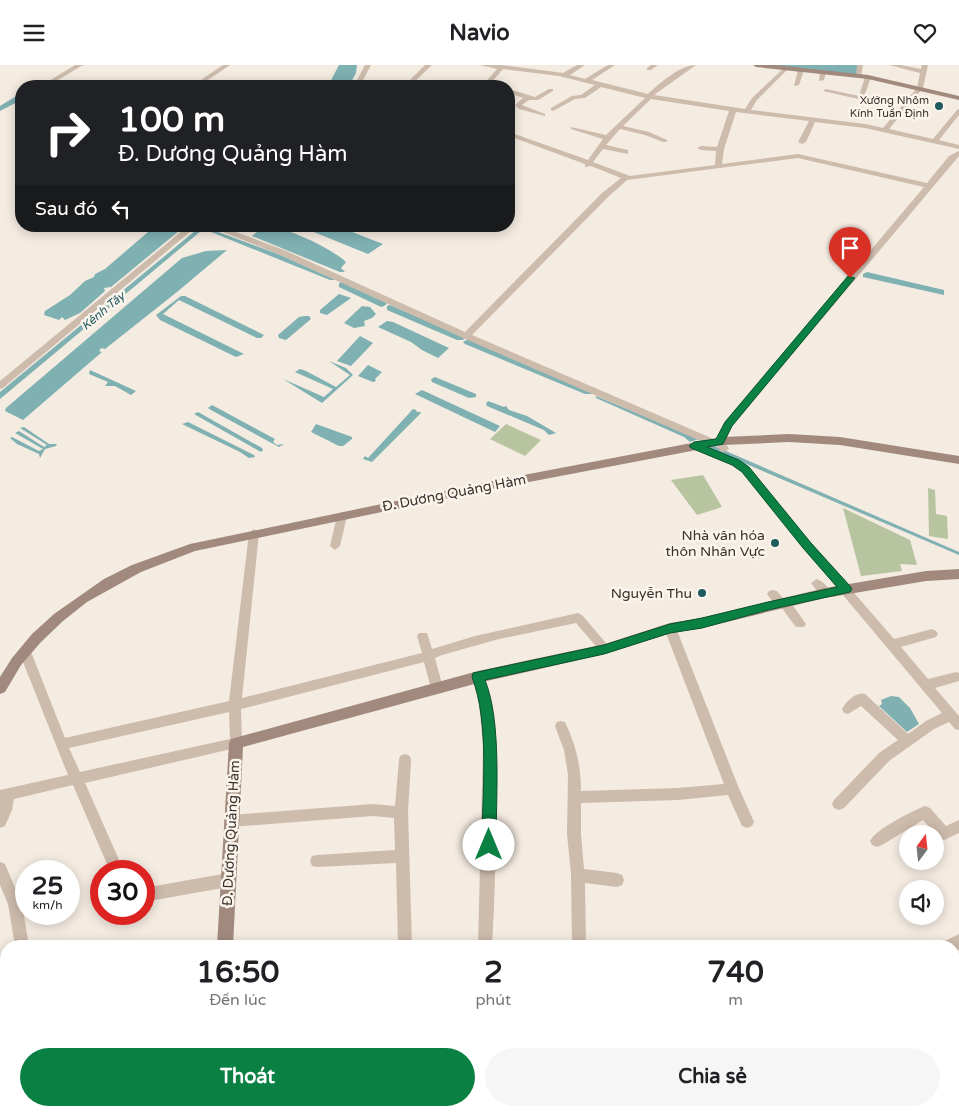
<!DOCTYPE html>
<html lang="vi">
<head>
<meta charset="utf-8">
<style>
  body { margin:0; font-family:"Varela Round",sans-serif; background:#f6f6f6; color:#202124; height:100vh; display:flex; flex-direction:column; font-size:19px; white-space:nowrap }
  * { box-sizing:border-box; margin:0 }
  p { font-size:16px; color:#757577 }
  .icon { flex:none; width:28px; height:28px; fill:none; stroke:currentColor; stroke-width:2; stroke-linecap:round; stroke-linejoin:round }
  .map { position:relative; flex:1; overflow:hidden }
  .details { position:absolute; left:0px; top:875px; width:960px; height:176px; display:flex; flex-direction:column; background:#fff; border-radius:20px 20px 0 0; box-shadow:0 2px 12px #0003 }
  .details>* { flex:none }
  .hud { position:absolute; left:15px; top:15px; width:500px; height:152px; border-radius:20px; box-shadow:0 2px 12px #0003; background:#202124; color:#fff; overflow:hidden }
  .needle { width:32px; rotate:15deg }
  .tools { position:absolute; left:899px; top:760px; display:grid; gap:10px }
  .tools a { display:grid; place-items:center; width:45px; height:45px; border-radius:50%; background:#fff; box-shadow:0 2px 12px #0003; font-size:25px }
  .speed { position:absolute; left:15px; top:795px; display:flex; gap:10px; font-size:25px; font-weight:700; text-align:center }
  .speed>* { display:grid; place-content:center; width:65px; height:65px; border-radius:50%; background:#fff; box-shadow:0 2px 12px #0003; line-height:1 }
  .speed small { font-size:12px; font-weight:400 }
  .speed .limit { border:8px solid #d22; background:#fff; color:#111 }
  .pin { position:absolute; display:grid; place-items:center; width:42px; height:42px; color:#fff; margin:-51px -21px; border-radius:50% 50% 50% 0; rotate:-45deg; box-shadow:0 0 5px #0007 }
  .pin .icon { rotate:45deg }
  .me { position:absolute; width:55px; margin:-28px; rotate:0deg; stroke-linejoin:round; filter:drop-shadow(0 0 4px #0008) }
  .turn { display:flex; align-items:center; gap:18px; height:105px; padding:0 20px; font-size:22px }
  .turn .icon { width:65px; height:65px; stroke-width:2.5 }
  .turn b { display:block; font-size:35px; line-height:42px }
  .then { display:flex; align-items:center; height:48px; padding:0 20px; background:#0003; gap:10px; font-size:19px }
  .eta { display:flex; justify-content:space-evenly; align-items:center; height:85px; text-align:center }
  .eta b { font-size:30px; font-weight:800; line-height:35px }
  .button { display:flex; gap:10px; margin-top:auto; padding:10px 20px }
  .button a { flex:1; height:58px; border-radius:30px; background:#0b8043; color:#fff; font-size:20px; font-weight:800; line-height:58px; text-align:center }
  .button a+a { background:#f6f6f6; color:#202124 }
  header { display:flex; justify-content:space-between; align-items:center; height:65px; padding:0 20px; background:#fff; font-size:22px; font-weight:800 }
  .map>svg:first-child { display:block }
  .green { fill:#b8c4a0 }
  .water { fill:#7fb0b2 }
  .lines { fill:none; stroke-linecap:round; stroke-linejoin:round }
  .canal { fill:#7fb0b2; fill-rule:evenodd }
  .street { fill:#cdbbac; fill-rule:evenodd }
  .secondary { fill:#a18a7d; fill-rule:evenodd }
  .route { fill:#0b8043; stroke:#07532c }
  .poi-dot { fill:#1f5a5e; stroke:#fbf5ee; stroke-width:2 }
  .labels { text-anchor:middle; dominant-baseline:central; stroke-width:5; stroke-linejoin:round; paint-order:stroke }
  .far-poi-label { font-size:11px; fill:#3b302b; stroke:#fbf5ee; text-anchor:end }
  .far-water-label { font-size:12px; font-style:italic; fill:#1f5a5e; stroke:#fbf5ee }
  .street-label { font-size:14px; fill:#3b302b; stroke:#fbf5ee }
  .poi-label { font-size:14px; fill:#3b302b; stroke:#fbf5ee; text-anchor:end }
</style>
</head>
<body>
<header><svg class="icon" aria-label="menu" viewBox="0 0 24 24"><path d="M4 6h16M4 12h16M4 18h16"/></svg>Navio<svg class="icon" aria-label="heart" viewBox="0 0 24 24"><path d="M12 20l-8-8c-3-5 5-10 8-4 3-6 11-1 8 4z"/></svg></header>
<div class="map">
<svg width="959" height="1051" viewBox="0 0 959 1051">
  <rect width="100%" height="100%" fill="#f4ebe1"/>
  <path class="green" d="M506 359 541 375 525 391 490 374Z
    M703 410 722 442 697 450 671 415Z
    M928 423 935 425 936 449 947 451 948 474 929 471Z
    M843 443 910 475 917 500 900 499 902 506 861 511Z"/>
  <path class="water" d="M339 0H357L356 8 349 21H328Z
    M772 0H857V10Z
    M155 161H185L111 222 104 223 105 226 80 248 65 255 62 252 59 255 44 250 45 246 70 230 85 216 94 212 95 209 105 204Z
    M201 161H207L0 334V327Z
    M264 161C285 161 331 183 346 197L341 203 345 207H340L252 171Z
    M299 161H337L383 179 368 189Z
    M213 165 278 189 336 215H330L211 167Z
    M227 185 177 227 105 284 101 283 99 286 102 287 23 355 5 346 6 343 182 193 206 186Z
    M867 207 944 225V230L863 212V209Z
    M339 229 351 233 327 250 320 248V245Z
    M181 231H185L264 270 261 273H257L179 235 163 249 244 289 236 292 160 255 156 250Z
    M362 241 370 242 376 249 372 253 364 256 365 261 354 263 344 258Z
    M305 251H309L311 254 286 275 279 273 278 270 299 252Z
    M387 256 393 257 449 283 438 293 422 285 411 277 378 262Z
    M360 271 373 278 351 301 337 296Z
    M329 296 346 303 353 310 322 338 283 314 324 332 333 324 295 307 300 304 306 306 336 322 350 310Z
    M368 300 382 307 375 314 376 316 373 317 358 311Z
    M90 305 136 326 131 330 115 321H105L108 317 89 309Z
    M435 312 476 329V332L469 333 432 317 431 314Z
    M422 325 500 361 495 367 415 329Z
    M596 331 699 374 690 377 684 372 596 333Z
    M488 336 504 342 506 341 509 345 527 351 556 368 549 370 544 365 487 341 486 339Z
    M212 340 275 374 273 377 277 380 284 379 279 382 211 345 208 343Z
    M413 344 416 345 417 347H421L420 349 372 397 363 394 365 391 368 393Z
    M198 347 262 383 263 385 261 387 194 349Z
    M188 357 254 390 255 392 249 393 240 387 182 359Z
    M316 359 352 372V374L343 381H339L311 367Z
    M24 362 49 379H57L56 381 45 384 40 393 39 389 17 379 10 373 12 372 39 386 43 384 15 368 19 366 44 382 47 380 20 363Z
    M712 380 959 487V490L709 383Z
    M891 631 899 632 910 643 919 659 907 667 879 641 882 639 881 635Z"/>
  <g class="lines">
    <path class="canal" d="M18 30H21V35L0 46V41Z
      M342 217 385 237 387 239 382 242 379 241 339 222V218Z
      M390 240 463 271 465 273 463 275H457L387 245V241Z
      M468 274 593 325 594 327 593 329H585L465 279 463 277Z"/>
    <path class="street" d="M75 0H83L48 21H41Z
      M223 0H230L199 21H192Z
      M365 0H371L360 21H354Z
      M425 0H432L410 21H404Z
      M480 0H502L563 8 577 0H585L570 10 585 14 608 0H615L592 15 648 29C660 18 680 0 696 0L654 30 745 44 752 33 785 2 788 4 757 35 751 45 865 59 883 63 917 23 920 8 889 0H901L921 4 922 0H928L923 23 889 64 933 74 957 45 959 44V50L939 75 959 80V84L865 63 815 57 806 77 802 79 798 77 809 56 736 47 724 84 722 99 798 89 927 118 949 91 959 86V91L732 361 725 377 729 384 724 387 720 386 717 380H710L463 273 278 189 208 161H220L284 185 465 267 602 128 621 113 591 101 585 102V99L509 71V67L588 95 603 74 571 64V62L606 70 645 33 601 22 585 33 575 34 553 46 551 45V43L572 31 581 30 595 20 559 11 503 4 491 18 497 21H488L484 19 497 4ZM651 34 729 46 717 82 701 81 697 83 701 85 716 86 715 100 630 111 593 97 603 84 628 89V85L606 80 620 64 645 70 663 77H667V75L649 67 623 61ZM798 93 924 122 725 358 716 375 472 270 608 132 627 115Z
      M651 0H658L651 5H647V3Z
      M857 0H863L861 12 856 11Z
      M801 3 804 5 799 20 794 21 798 5Z
      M823 5 826 7 824 15 819 16 820 7Z
      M868 10 871 12 863 35 823 26 826 24 859 31 865 12Z
      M509 24 535 32 549 24H553V26L538 35H529L522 40 545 49V51L519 44 515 40 523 33 509 28Z
      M188 161H197L3 323 0 324V316Z
      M694 378 740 396 749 402 811 478 894 574 932 564 936 566 938 569 936 572 901 582 928 614 956 607 959 608V616L935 623 959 651V665L955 664 949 657 934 664 889 696 844 743 839 745 834 743 832 739 834 735 879 688 898 675 861 641 848 649 844 648 842 644C846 636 857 626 865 629L908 669 926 656 942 648C875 568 807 488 741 406L732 400 691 383 689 381Z
      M342 447 347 451 340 481 335 485 330 481 337 451Z
      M254 464 259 468 242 633 422 588 417 571 419 568H427L432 584 475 571 578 548 582 550 611 584 609 587H601L576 558 499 574 442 590 435 593 443 623 441 627 437 628 433 627 431 623 424 597 241 644 242 678 240 682 85 718 124 806H110L73 720 14 734 12 745 5 761 0 763V725L68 710 19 587 21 584H29L31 587 65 673 229 636 249 468ZM229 647 230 674 80 707 69 683Z
      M817 514C823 516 828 522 831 528L829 531H821L811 518Z
      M773 525 777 526 783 533 788 534 804 556 806 559 804 562H796L781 542 776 541 767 529 769 526Z
      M670 558 674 560 676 563 738 721 754 757 752 761 747 763 742 761 728 730 678 735 581 738V769L584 804 617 808 622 810 624 815 622 820 617 822 585 818 586 881H572L571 809 567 769 568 710 564 685 555 661 557 657 561 656 565 657C576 680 581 701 581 726L678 723 724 719 664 563 666 560Z
      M478 607 482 608C501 645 496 693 496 733 496 782 495 832 492 881H478L483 680 479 638 472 612 474 608Z
      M405 689 410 691 411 695 408 747 412 881H398L396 798 317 802 312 801 310 796 312 791 317 790 395 785 394 753 373 751 231 762 226 760 224 756 226 752 231 750 373 739 395 741 399 695 400 691Z
      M925 741 930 743 946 761 959 755V768L944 775 939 773 923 755 882 780 877 782 872 780 870 776C876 764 912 746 925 741Z
      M0 797 5 799 22 839 29 881H15L8 839 0 820Z
      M228 808 233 810 235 815 233 820 228 822 144 837V823Z
      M959 869V884L954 887V881H943L945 876Z
      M39 1045H55L53 1051H37Z
      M417 1045H433L434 1051H418Z
      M473 1045H489L488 1051H472Z
      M581 1045H597L598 1051H582Z"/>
    <path class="secondary" d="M753 0H776L868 10 959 31V35L868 14 756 2Z
      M789 369 840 372 959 391V399L840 380 789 377 723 380 492 424 195 486 141 507 87 537 63 556 41 577 21 600 5 627 0 629V612L12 593 32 569 54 549 104 514 132 500 190 479 492 416 723 372Z
      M959 504V514L926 516 825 533 702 563 670 568 605 589 478 618 243 682 233 881H217L229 678 231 674 478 606 605 579 670 558 702 553 825 523 926 506Z
      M218 1045H236V1051H218Z"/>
  </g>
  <path class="route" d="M848 211 855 213 732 361 723 379 707 382 739 395 749 402 811 478 850 521 852 524 850 527 768 545 702 563 670 568 604 589 485 615C502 658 496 733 496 780L494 784 489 786 484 784 482 780C482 729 490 659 472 612L473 608 604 580 670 559 702 553 768 537 837 522 803 483 742 407 732 400 691 383 689 381 694 377 716 374 725 357Z"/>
  <g class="poi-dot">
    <circle cx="939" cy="41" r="5"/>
    <circle cx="775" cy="478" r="5"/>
    <circle cx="702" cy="528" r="5"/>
  </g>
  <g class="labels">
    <g class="far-poi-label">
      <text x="929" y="35">Xưởng Nhôm<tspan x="929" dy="13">Kính Tuấn Định</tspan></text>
    </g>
    <g class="far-water-label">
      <text transform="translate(103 246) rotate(-40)">Kênh Tây</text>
    </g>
    <g class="street-label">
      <text transform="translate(454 428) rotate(-11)">Đ. Dương Quảng Hàm</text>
      <text transform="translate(231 768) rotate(-87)">Đ. Dương Quảng Hàm</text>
    </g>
    <g class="poi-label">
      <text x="765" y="470">Nhà văn hóa<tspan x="765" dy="16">thôn Nhân Vực</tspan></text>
      <text x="692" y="528">Nguyễn Thu</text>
    </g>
  </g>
</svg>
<div class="tools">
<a><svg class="needle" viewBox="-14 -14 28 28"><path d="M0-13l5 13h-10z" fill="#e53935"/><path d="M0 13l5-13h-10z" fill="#757577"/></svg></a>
<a><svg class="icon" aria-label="sound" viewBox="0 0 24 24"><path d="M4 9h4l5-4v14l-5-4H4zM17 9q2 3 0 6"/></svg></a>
</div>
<div class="speed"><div>25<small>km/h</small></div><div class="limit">30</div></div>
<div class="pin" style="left:850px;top:213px;background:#d93025"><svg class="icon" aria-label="arrive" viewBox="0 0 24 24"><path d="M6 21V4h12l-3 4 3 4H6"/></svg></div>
<svg class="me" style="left:489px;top:780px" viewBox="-20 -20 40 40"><circle r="19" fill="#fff"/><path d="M0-13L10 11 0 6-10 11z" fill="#0b8043"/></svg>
<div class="hud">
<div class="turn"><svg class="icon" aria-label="right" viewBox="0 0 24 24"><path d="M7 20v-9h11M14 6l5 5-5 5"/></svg><div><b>100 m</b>Đ. Dương Quảng Hàm</div></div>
<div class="then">Sau đó<svg class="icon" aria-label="left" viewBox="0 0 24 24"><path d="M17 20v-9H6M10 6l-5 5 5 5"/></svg></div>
</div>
<section class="details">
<div class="eta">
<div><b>16:50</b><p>Đến lúc</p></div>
<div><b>2</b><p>phút</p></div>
<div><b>740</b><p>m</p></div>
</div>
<div class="button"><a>Thoát</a><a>Chia sẻ</a></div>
</section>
</div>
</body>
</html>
